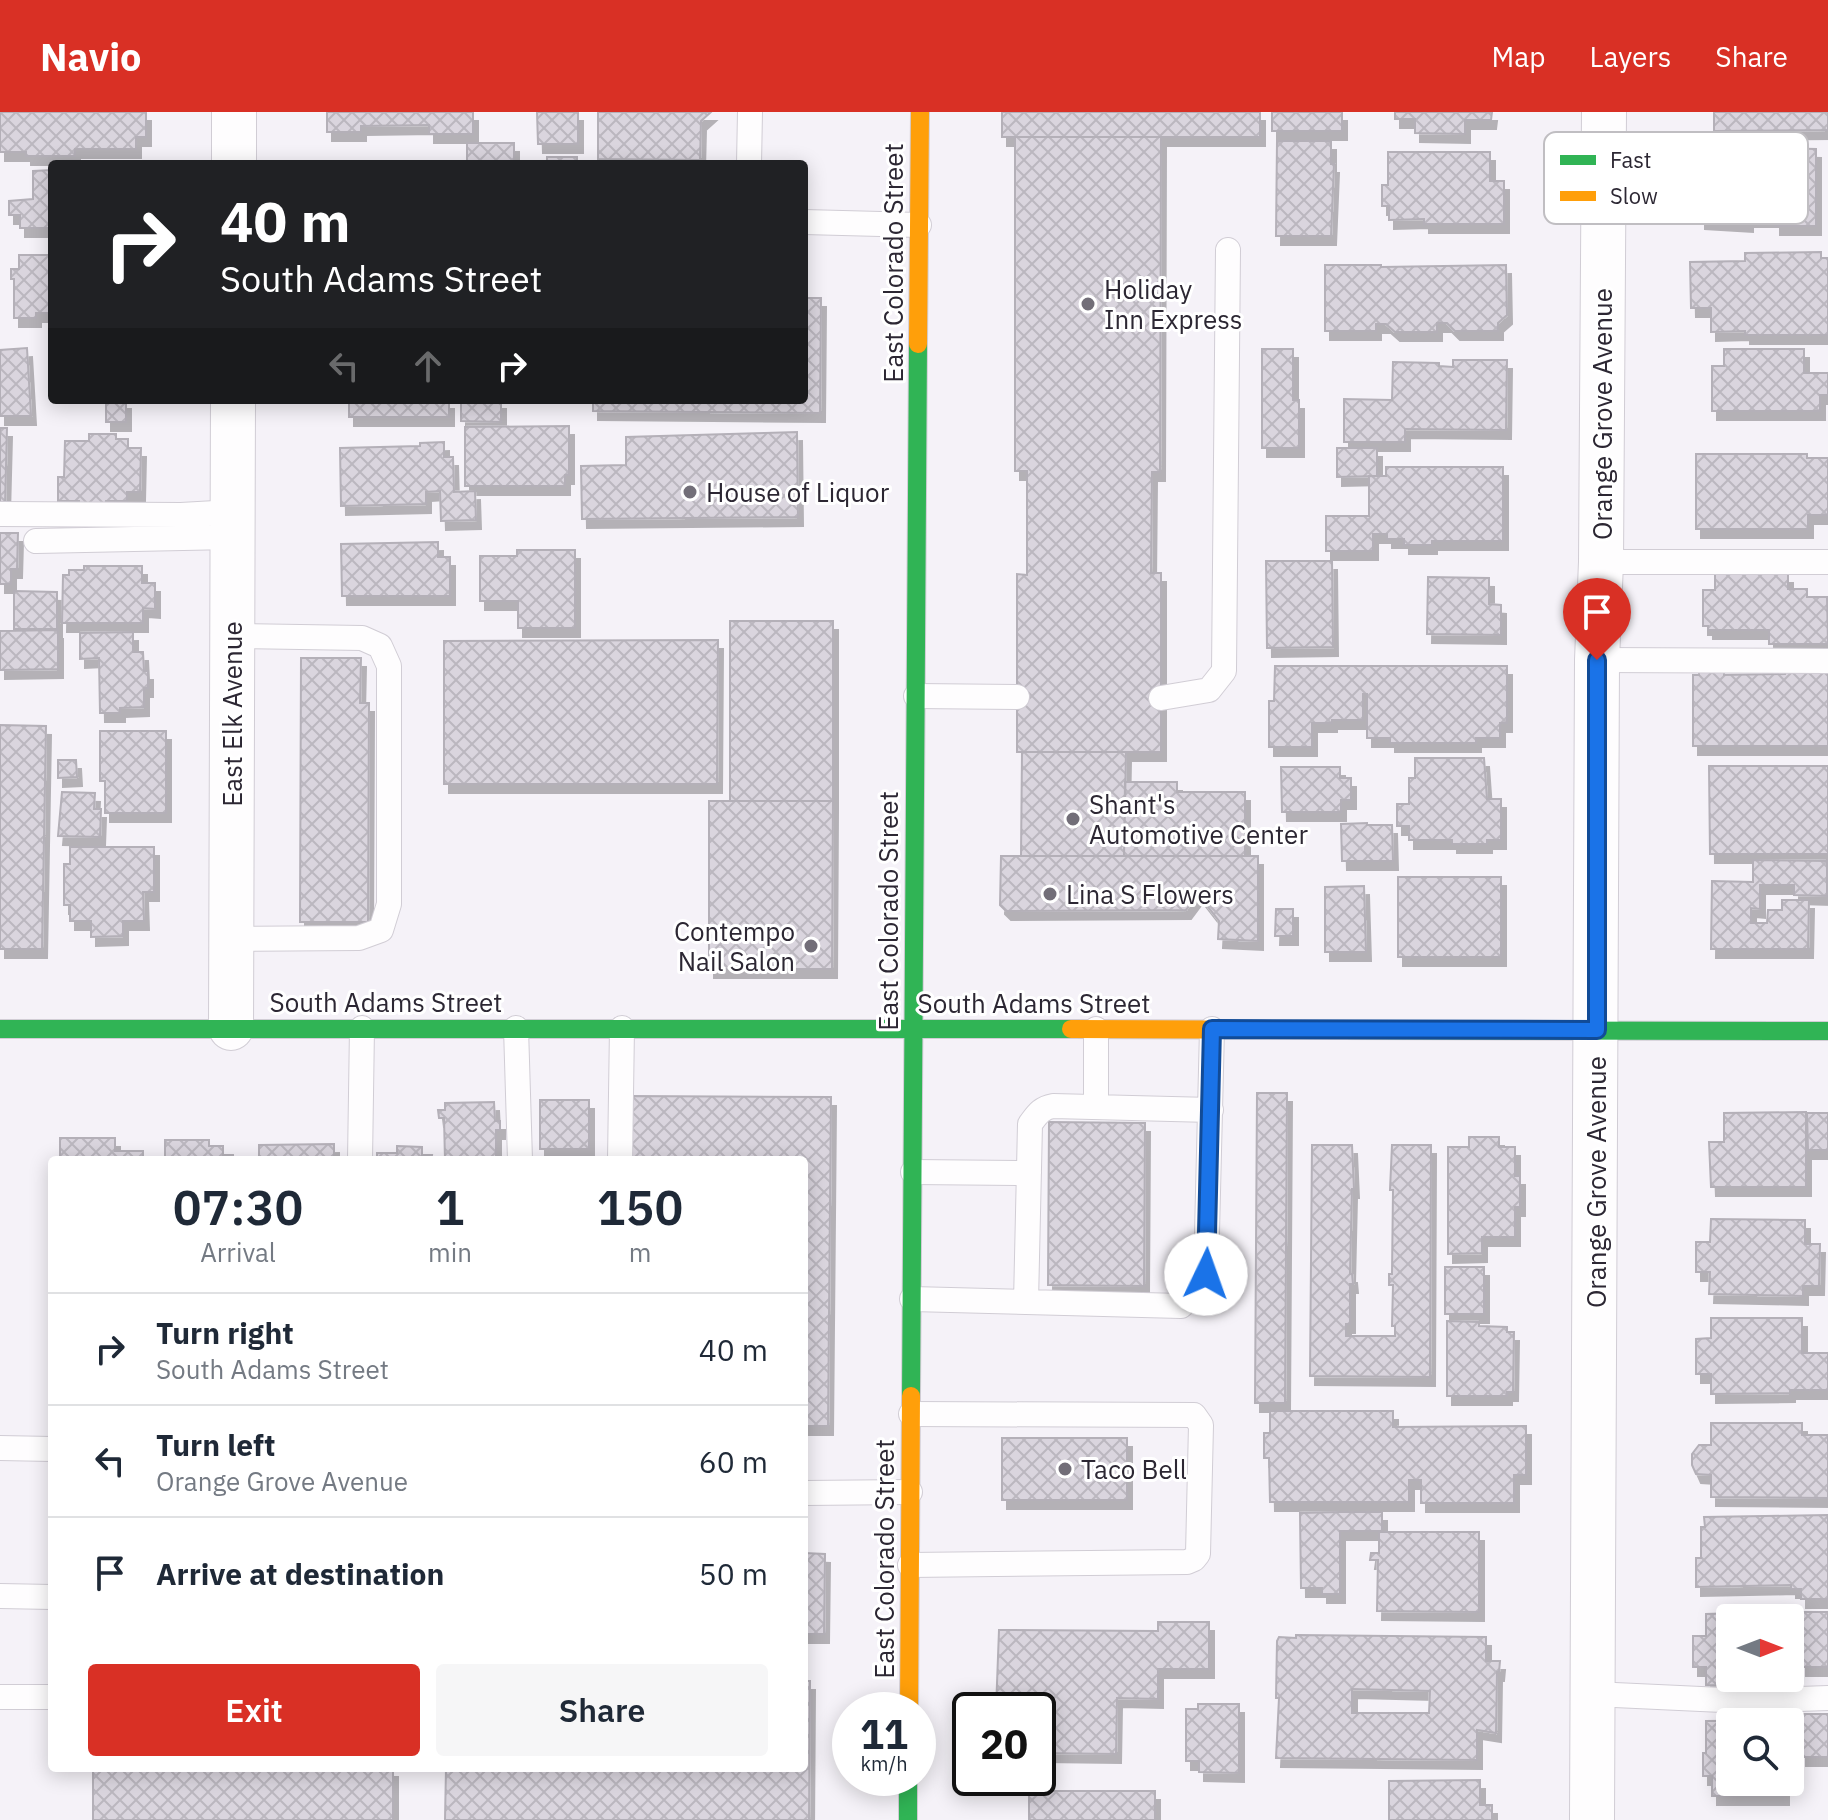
<!DOCTYPE html>
<html lang="en">
<head>
<meta charset="utf-8">
<style>
  body { margin:0; font-family:"IBM Plex Sans",sans-serif; background:#f6f6f7; color:#1f2937; height:100vh; display:flex; flex-direction:column; font-size:30px; white-space:nowrap }
  * { box-sizing:border-box; margin:0 }
  p { font-size:26px; color:#747a83 }
  .icon { flex:none; width:44px; height:44px; fill:none; stroke:currentColor; stroke-width:2; stroke-linecap:round; stroke-linejoin:round }
  .map { position:relative; flex:1; overflow:hidden }
  .side { position:absolute; left:48px; top:1044px; width:760px; height:616px; display:flex; flex-direction:column; background:#fff; border-radius:8px; box-shadow:0 4px 20px #0003 }
  .side>* { flex:none }
  .top-card { position:absolute; left:48px; top:48px; width:760px; height:244px; border-radius:8px; box-shadow:0 4px 20px #0003; background:#202124; color:#fff; overflow:hidden }
  .needle { width:52px; rotate:90deg }
  .tools { position:absolute; left:1716px; top:1492px; display:grid; gap:16px }
  .tools a { display:grid; place-items:center; width:88px; height:88px; border-radius:8px; background:#fff; box-shadow:0 4px 20px #0003; font-size:40px }
  .speed { position:absolute; left:832px; top:1580px; display:flex; gap:16px; font-size:40px; font-weight:700; text-align:center }
  .speed>* { display:grid; place-content:center; width:104px; height:104px; border-radius:50%; background:#fff; box-shadow:0 4px 20px #0003; line-height:1 }
  .speed small { font-size:20px; font-weight:400 }
  .speed .limit { border:4px solid #111; border-radius:12px; background:#fff; color:#111 }
  .pin { position:absolute; display:grid; place-items:center; width:68px; height:68px; color:#fff; margin:-82px -34px; border-radius:50% 50% 50% 0; rotate:-45deg; box-shadow:0 0 8px #0007 }
  .pin .icon { rotate:45deg }
  .me { position:absolute; width:88px; margin:-44px; rotate:3deg; stroke-linejoin:round; filter:drop-shadow(0 0 6px #0008) }
  .turn { display:flex; align-items:center; gap:28px; height:168px; padding:0 40px; font-size:36px }
  .turn .icon { width:104px; height:104px; stroke-width:2.5 }
  .turn b { display:block; font-size:56px; line-height:68px }
  .lanes { display:flex; align-items:center; height:76px; padding:0 40px; background:#0003; justify-content:center; gap:40px; direction:ltr }
  .lanes .off { opacity:.35 }
  .eta { display:flex; justify-content:space-evenly; align-items:center; height:136px; text-align:center }
  .eta b { font-size:48px; font-weight:600; line-height:56px }
  .action { display:flex; gap:16px; margin-top:auto; padding:16px 40px }
  .action a { flex:1; height:92px; border-radius:8px; background:#d93025; color:#fff; font-size:32px; font-weight:600; line-height:92px; text-align:center }
  .action a+a { background:#f6f6f7; color:#1f2937 }
  ul { padding:0; list-style:none }
  li { display:flex; align-items:center; gap:24px; height:112px; padding:0 40px; border-top:2px solid #e0e1e3 }
  li div { flex:1 }
  li b { display:block; font-size:30px }
  li em { font-style:normal }
  header { display:flex; align-items:center; gap:48px; box-sizing:border-box; height:112px; padding:0 40px; background:#d93025; color:#fff }
  header strong { font-size:38px }
  nav { display:flex; gap:44px; margin-inline-start:auto; font-size:28px }
  .map>svg:first-child { display:block }
  .building { fill:url(#building-cross-hatch); stroke:#b4b0b8; stroke-width:2; fill-rule:evenodd; filter:url(#shadow) }
  .lines { fill:none; stroke-linecap:round; stroke-linejoin:round }
  .lane-casing { stroke:#d1cdd5; stroke-width:26 }
  .street-casing { stroke:#d1cdd5; stroke-width:46 }
  .fast-casing { stroke:#d1cdd5; stroke-width:20 }
  .slow-casing { stroke:#d1cdd5; stroke-width:20 }
  .lane { stroke:#fefdfe; stroke-width:24 }
  .street { stroke:#fefdfe; stroke-width:44 }
  .fast { stroke:#30b455; stroke-width:18 }
  .slow { stroke:#ff9f0a; stroke-width:18 }
  .route-casing { stroke:#114b97; stroke-width:20 }
  .route { stroke:#1a73e8; stroke-width:14 }
  .poi-dot { fill:#726e78; stroke:#fff; stroke-width:3 }
  .labels { text-anchor:middle; dominant-baseline:central; stroke-width:6; stroke-linejoin:round; paint-order:stroke }
  .street-label { font-size:26px; fill:#2c2733; stroke:#fff }
  .poi-label { font-size:26px; fill:#2c2733; stroke:#fff; text-anchor:start }
  .key { fill:#fff; stroke:#c0bec2; stroke-width:2 }
  .key-label { font-size:22px; fill:#2c2733 }
</style>
</head>
<body>
<header>
<strong>Navio</strong>
<nav><a>Map</a><a>Layers</a><a>Share</a></nav>
</header>
<div class="map">
<svg width="1828" height="1708" viewBox="0 0 1828 1708">
  <defs>
    <pattern id="building-cross-hatch" width="8" height="8" patternUnits="userSpaceOnUse" patternTransform="scale(2)"><rect width="8" height="8" fill="#dad5de"/><path d="M0 0l8 8M0 8l8-8" fill="none" stroke="#bbb7bf"/></pattern>
    <filter id="shadow"><feDropShadow dx="5" dy="9" stdDeviation="0" flood-color="#0004"/></filter>
  </defs>
  <rect width="100%" height="100%" fill="#f5f2f8"/>
  <path class="building" d="M0 0H146V25H136V37H75V44H26V40H0Z
    M327 0H473V22H429V13L361 14V20H327Z
    M537 0H578V32H538Z
    M598 0H711L701 9 700 48 598 47Z
    M1002 0H1260V25H1002Z
    M1272 0H1342V19H1272Z
    M1395 0H1492L1491 8H1465V22L1415 21V7H1395Z
    M1714 0H1828V18L1714 19Z
    M1015 25H1161L1160 360H1152L1151 461H1161V640H1017V462L1027 463V359H1015Z
    M1277 29H1331V52H1334L1331 124H1276Z
    M467 31H514V52H467Z
    M1776 36 1816 37V114H1775V106H1748V111L1700 108V43L1748 40V45H1776Z
    M1388 40H1490V69H1504V112H1424V107L1389 108V94H1382V73H1388Z
    M547 45H577V52H547Z
    M52 58V116H20V103H9V89L33 87V59Z
    M1821 140V146H1828V223H1745V219L1711 220V196H1691L1690 150 1745 149V141Z
    M19 143H52V201H36V206H14V167H11V157H19Z
    M1325 153H1381V155L1506 153 1507 203 1498 211V219H1455L1447 211H1437V220H1395L1386 212H1376V219H1325Z
    M804 186H821L820 301 593 299V288H804Z
    M27 236 31 304H0V238Z
    M1262 237H1293V288H1299V336H1262Z
    M1724 237H1804V261H1828V283H1820V299H1712V254H1724Z
    M1453 248H1507L1506 318 1405 317V330H1344V287L1392 288 1393 250 1439 251V254L1453 255Z
    M106 288H126V310H106Z
    M349 288H449V305H349Z
    M461 288H501V310L461 309Z
    M569 314V363H565V374H465V315Z
    M0 316H7L5 393H0Z
    M797 320 798 405 582 407 581 354 626 353V325Z
    M89 322H116V327H128V336H141L140 380H127V389H106L105 396 79 395V389H58V365H64L65 329H89Z
    M444 330V345H453L454 380 475 379 476 408 441 409 440 379 426 380V392L341 394 340 336 420 334V331Z
    M1337 336H1377V364L1337 365Z
    M1696 342H1807V346H1828V403H1808V417H1696Z
    M1386 355H1503V429H1432V433H1404V427H1387V422H1373V439H1326V404H1369V364H1386Z
    M0 421H18L17 457H11V472H0Z
    M438 430V445H450V484H342L341 432Z
    M517 438H575V516H518V489H480V444H517Z
    M1266 449H1332L1333 535 1267 536Z
    M84 454H142V471H155V497L143 496V511H62L63 463H69V458H84Z
    M1715 462H1788V477H1807V485H1827L1828 532H1769V518H1708V514H1703V478H1715Z
    M1428 465 1489 466V492L1501 493V523L1427 522Z
    M14 479 57 480V517H14Z
    M730 509H833V689H730Z
    M58 518V557L0 558V519Z
    M133 520V540H143L144 559H148V576H144V595L120 596V601H100L99 546 80 547V521Z
    M718 528 717 672H444V529Z
    M301 546H361L360 591H369L368 810H300Z
    M1275 554H1507V611H1500V626H1476V631H1390V626H1367V582H1363V608H1332V611H1312V635H1269V589H1274Z
    M1699 554H1724V563L1785 562V554H1828V634H1693V563H1699Z
    M0 613 46 614 42 837H0Z
    M100 619H166V701H105V669H100Z
    M1022 640H1126L1124 744H1021Z
    M1415 646H1484L1487 687H1501V728H1487V732H1452V728H1409V714H1397V692H1409V666H1415Z
    M58 648H76L77 665 58 666Z
    M1709 654H1828V742H1710Z
    M1281 655H1340V666H1351V688H1341V700H1282Z
    M1125 670H1177V680H1245V744H1124Z
    M62 680 95 681 94 697H101L100 725 58 724Z
    M709 689H833L832 857H709Z
    M1367 711V713H1392L1393 749H1342L1341 712Z
    M70 735H154V780H143L144 809H123V824L91 825V809H70V793H64V752H70Z
    M1001 744H1258V829L1218 827 1219 809 1198 782 1186 798 1006 799 1000 793Z
    M1753 748 1827 749V784L1794 783V773H1760V797L1751 796V811H1767L1768 798H1782V788H1809L1808 837H1711L1712 769 1753 770Z
    M1398 765H1501V845H1398Z
    M1364 774 1366 840H1325V775Z
    M1276 797H1293V824H1275Z
    M1257 981H1287L1285 1291H1255Z
    M629 984 831 985 828 1314H804V1048H628Z
    M540 988H589V1037H540Z
    M494 990 495 1009H500V1018H496V1048H445L444 1006H439L438 998H445V991Z
    M1806 1000V1075H1711L1709 1030H1724V1001Z
    M1807 1001H1828V1038H1808Z
    M1049 1010 1145 1011 1144 1174 1048 1173Z
    M1469 1025H1499V1035H1515V1064H1520V1095H1515V1125H1482V1141L1448 1142V1035H1469Z
    M60 1026H115V1039H143V1048H60Z
    M165 1028H209V1034H223V1043H233V1048H165Z
    M334 1032V1048H259V1033Z
    M1312 1033H1352L1354 1077H1352L1350 1162H1352L1353 1172H1350V1212H1346V1224H1395V1214H1392L1393 1173H1389V1162H1392L1393 1078H1390L1392 1033H1431L1430 1265 1310 1264Z
    M397 1034 422 1035V1043H432L431 1048H377V1041H397Z
    M1711 1107 1805 1108V1132H1820L1819 1174H1803V1184L1709 1182 1710 1160H1696V1130H1710Z
    M1445 1155H1484V1202H1445Z
    M1711 1206H1802V1241H1828V1278H1790V1281L1711 1282V1262H1696V1227L1711 1226Z
    M1447 1209 1479 1210V1214L1507 1215V1220H1514L1513 1280H1507V1284H1447Z
    M1270 1299H1393V1315L1526 1314V1363H1514V1391H1421V1368H1409V1390H1270L1269 1346H1264V1321H1270Z
    M1711 1311H1802V1323H1828V1386L1711 1385V1363L1696 1362 1692 1353V1342L1699 1333H1711Z
    M1002 1326H1127V1388H1002Z
    M1340 1400H1382V1419H1340V1482H1322V1476H1301L1300 1401Z
    M1828 1403V1487H1801V1477H1791V1473L1696 1475V1446H1701V1415H1705L1704 1405Z
    M1379 1420H1479V1500L1377 1499 1378 1448H1370L1371 1441H1379Z
    M804 1441 825 1442 824 1522H804Z
    M1772 1500H1828V1555H1801V1536H1798L1797 1576 1734 1583V1574L1706 1573V1555H1693V1524H1706V1502ZM1730 1506H1790V1566H1730Z
    M1158 1510H1209V1557H1158V1587L1117 1586 1116 1642 1038 1641V1598H996L999 1518 1158 1519Z
    M1296 1523 1486 1525V1549H1500L1499 1560H1497L1496 1621 1477 1618V1648L1276 1646 1279 1586H1276L1277 1529 1279 1525 1296 1526ZM1352 1577 1430 1579 1429 1601H1352Z
    M804 1569H810L809 1708H445L446 1656H804Z
    M1198 1592H1239V1661L1199 1660V1649H1186V1597H1198Z
    M1800 1602H1828V1645H1801V1633H1790V1610H1730V1670H1784V1684H1712V1664H1703V1641H1706V1609L1800 1608Z
    M93 1656H393V1708H93Z
    M1480 1668V1693H1492V1708H1389V1669Z
    M1029 1679H1155V1708H1029Z"/>
  <g class="lines">
    <defs>
      <path id="lane" d="M749 52 750 0
        M804 110 919 113
        M0 402 181 403 233 400
        M36 429 232 425
        M1601 450H1828
        M1597 548 1828 549
        M916 584 1017 585
        M1161 586 1209 578 1224 559 1228 138
        M231 827 359 826 381 818 389 792V554L380 534 362 526 232 524
        M516 916 520 1048
        M1096 995V917
        M360 1048 362 916
        M620 1048 622 916
        M913 1060 1029 1061
        M912 1187 1181 1194 1197 1179 1206 1162 1212 917
        M1026 1190 1030 1012C1037 1003 1041 996 1053 994L1211 998
        M0 1336 52 1337
        M804 1381 910 1380
        M910 1453 1187 1450 1194 1447 1198 1442 1201 1313 1194 1303 911 1302
        M0 1484 52 1485
        M1593 1582 1744 1589 1828 1586
        M0 1585H52"/>
      <path id="street" d="M234 52V0
        M231 916 233 288
        M1592 1708 1597 548 1601 450 1604 0"/>
      <path id="fast" d="M0 917H1071
        M1338 918 1828 919
        M911 1284 918 232
        M908 1666V1708"/>
      <path id="slow" d="M918 232 920 0
        M1071 917 1338 918
        M909 1598 911 1284"/>
    </defs>
    <use href="#lane" class="lane-casing"/>
    <use href="#street" class="street-casing"/>
    <use href="#fast" class="fast-casing"/>
    <use href="#slow" class="slow-casing"/>
    <use href="#lane" class="lane"/>
    <use href="#street" class="street"/>
    <use href="#fast" class="fast"/>
    <use href="#slow" class="slow"/>
  </g>
  <g class="lines">
    <defs>
      <path id="route" d="M1206 1162 1212 917 1597 918V548"/>
    </defs>
    <use href="#route" class="route-casing"/>
    <use href="#route" class="route"/>
  </g>
  <g class="poi-dot">
    <circle cx="1088" cy="192" r="8"/>
    <circle cx="690" cy="380" r="8"/>
    <circle cx="1073" cy="707" r="8"/>
    <circle cx="1050" cy="782" r="8"/>
    <circle cx="811" cy="834" r="8"/>
    <circle cx="1065" cy="1357" r="8"/>
  </g>
  <g class="labels">
    <g class="street-label">
      <text transform="translate(893 151) rotate(-90)">East Colorado Street</text>
      <text transform="translate(1602 302) rotate(-90)">Orange Grove Avenue</text>
      <text transform="translate(232 602) rotate(-90)">East Elk Avenue</text>
      <text transform="translate(888 799) rotate(-90)">East Colorado Street</text>
      <text x="386" y="890">South Adams Street</text>
      <text x="1034" y="891">South Adams Street</text>
      <text transform="translate(1596 1070) rotate(-90)">Orange Grove Avenue</text>
      <text transform="translate(884 1447) rotate(-90)">East Colorado Street</text>
    </g>
    <g class="poi-label">
      <text x="1104" y="177">Holiday<tspan x="1104" dy="30">Inn Express</tspan></text>
      <text x="706" y="380">House of Liquor</text>
      <text x="1089" y="692">Shant's<tspan x="1089" dy="30">Automotive Center</tspan></text>
      <text x="1066" y="782">Lina S Flowers</text>
      <text x="795" y="819" text-anchor="end">Contempo<tspan x="795" dy="30">Nail Salon</tspan></text>
      <text x="1081" y="1357">Taco Bell</text>
    </g>
  </g>
  <rect x="1544" y="20" width="264" height="92" rx="12" class="key"/>
  <rect x="1560" y="43" width="36" height="10" fill="#30b455"/>
  <rect x="1560" y="79" width="36" height="10" fill="#ff9f0a"/>
  <g class="key-label">
    <text x="1610" y="56">Fast</text>
    <text x="1610" y="92">Slow</text>
  </g>
</svg>
<div class="tools">
<a><svg class="needle" viewBox="-14 -14 28 28"><path d="M0-13l5 13h-10z" fill="#e53935"/><path d="M0 13l5-13h-10z" fill="#747a83"/></svg></a>
<a><svg class="icon" aria-label="search" viewBox="0 0 24 24"><circle cx="10" cy="10" r="6"/><path d="M15 15l6 6"/></svg></a>
</div>
<div class="speed"><div>11<small>km/h</small></div><div class="limit">20</div></div>
<div class="pin" style="left:1597px;top:548px;background:#d93025"><svg class="icon" aria-label="arrive" viewBox="0 0 24 24"><path d="M6 21V4h12l-3 4 3 4H6"/></svg></div>
<svg class="me" style="left:1206px;top:1162px" viewBox="-20 -20 40 40"><circle r="19" fill="#fff"/><path d="M0-13L10 11 0 6-10 11z" fill="#1a73e8"/></svg>
<div class="top-card">
<div class="turn"><svg class="icon" aria-label="right" viewBox="0 0 24 24"><path d="M7 20v-9h11M14 6l5 5-5 5"/></svg><div><b>40 m</b>South Adams Street</div></div>
<div class="lanes"><svg class="icon off" aria-label="left" viewBox="0 0 24 24"><path d="M17 20v-9H6M10 6l-5 5 5 5"/></svg><svg class="icon off" aria-label="ahead" viewBox="0 0 24 24"><path d="M12 20V5M6 11l6-6 6 6"/></svg><svg class="icon" aria-label="right" viewBox="0 0 24 24"><path d="M7 20v-9h11M14 6l5 5-5 5"/></svg></div>
</div>
<section class="side">
<div class="eta">
<div><b>07:30</b><p>Arrival</p></div>
<div><b>1</b><p>min</p></div>
<div><b>150</b><p>m</p></div>
</div>
<ul>
<li><svg class="icon" aria-label="right" viewBox="0 0 24 24"><path d="M7 20v-9h11M14 6l5 5-5 5"/></svg><div><b>Turn right</b><p>South Adams Street</p></div><em>40 m</em></li>
<li><svg class="icon" aria-label="left" viewBox="0 0 24 24"><path d="M17 20v-9H6M10 6l-5 5 5 5"/></svg><div><b>Turn left</b><p>Orange Grove Avenue</p></div><em>60 m</em></li>
<li><svg class="icon" aria-label="arrive" viewBox="0 0 24 24"><path d="M6 21V4h12l-3 4 3 4H6"/></svg><div><b>Arrive at destination</b></div><em>50 m</em></li>
</ul>
<div class="action"><a>Exit</a><a>Share</a></div>
</section>
</div>
</body>
</html>
